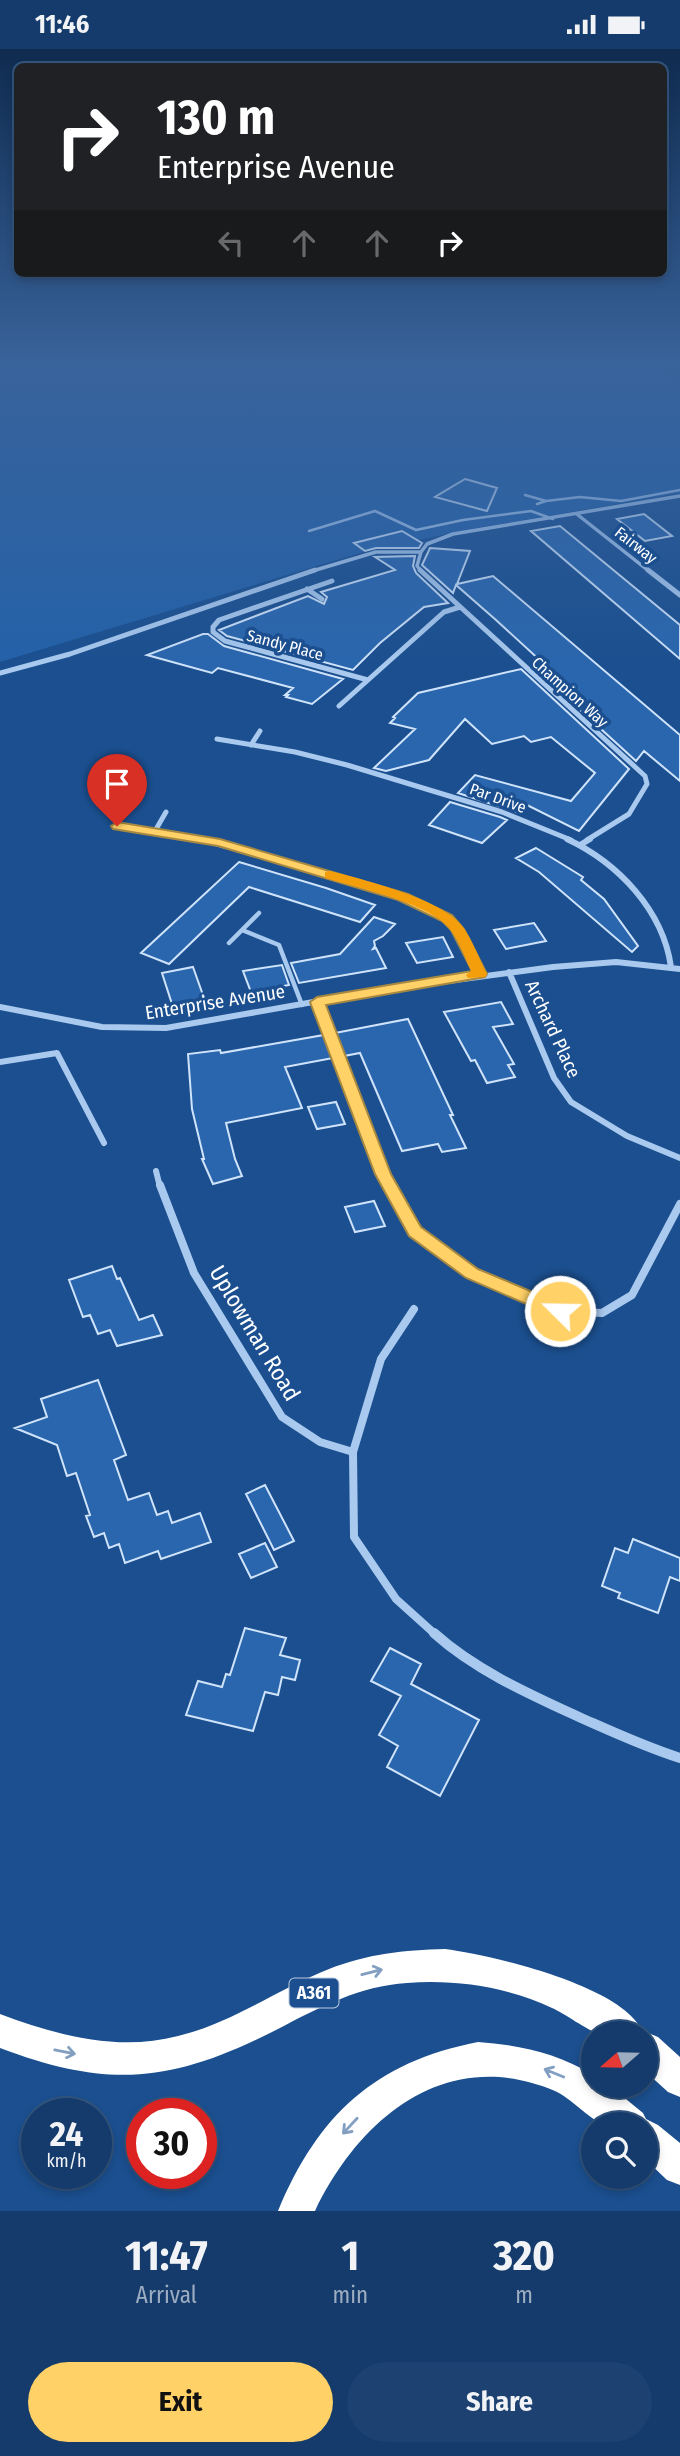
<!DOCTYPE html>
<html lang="en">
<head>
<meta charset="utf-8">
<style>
  body { margin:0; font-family:"Fira Sans Condensed",sans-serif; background:#1d4271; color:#f1f3f6; height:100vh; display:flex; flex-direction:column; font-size:26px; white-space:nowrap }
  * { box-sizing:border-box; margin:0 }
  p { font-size:23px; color:#9dadc1 }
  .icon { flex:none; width:38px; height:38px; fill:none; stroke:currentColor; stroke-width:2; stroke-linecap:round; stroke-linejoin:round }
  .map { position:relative; height:2162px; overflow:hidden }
  .sheet { display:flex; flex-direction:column; background:#143b6b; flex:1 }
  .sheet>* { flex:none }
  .guide { position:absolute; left:14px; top:14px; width:653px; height:214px; border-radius:10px; box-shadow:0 4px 10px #0003,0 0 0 2px #33557e; background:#202124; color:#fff; overflow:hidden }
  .needle { width:46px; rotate:250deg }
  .fabs { position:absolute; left:581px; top:1972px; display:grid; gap:14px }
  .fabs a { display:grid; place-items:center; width:77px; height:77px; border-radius:50%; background:#143b6b; box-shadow:0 4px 10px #0003,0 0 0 2px #33557e; font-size:35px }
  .speed { position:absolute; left:21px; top:2049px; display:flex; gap:14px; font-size:35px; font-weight:700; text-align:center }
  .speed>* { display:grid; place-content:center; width:91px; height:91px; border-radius:50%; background:#143b6b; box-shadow:0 4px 10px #0003,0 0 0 2px #33557e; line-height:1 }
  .speed small { font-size:18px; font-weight:400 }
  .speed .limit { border:10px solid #d22; background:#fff; color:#111 }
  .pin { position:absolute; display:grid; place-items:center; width:60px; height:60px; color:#fff; margin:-72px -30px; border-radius:50% 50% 50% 0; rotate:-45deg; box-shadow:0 0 7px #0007 }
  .pin .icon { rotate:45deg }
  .me { position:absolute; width:77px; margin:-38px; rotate:293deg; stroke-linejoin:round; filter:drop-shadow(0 0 5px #0008) }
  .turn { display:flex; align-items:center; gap:24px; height:147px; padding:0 28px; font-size:32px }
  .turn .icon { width:91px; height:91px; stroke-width:2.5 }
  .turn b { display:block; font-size:49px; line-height:60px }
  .lanes { display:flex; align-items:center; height:66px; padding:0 28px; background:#0003; justify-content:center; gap:35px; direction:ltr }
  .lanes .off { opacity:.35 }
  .eta { display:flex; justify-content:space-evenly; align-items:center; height:119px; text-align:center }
  .eta b { font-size:42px; font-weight:700; line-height:49px }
  .cta { display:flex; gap:14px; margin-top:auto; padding:14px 28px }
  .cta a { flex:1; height:80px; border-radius:42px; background:#ffd166; color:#111; font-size:28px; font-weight:700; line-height:80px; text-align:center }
  .cta a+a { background:#1d4271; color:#f1f3f6 }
  .status { display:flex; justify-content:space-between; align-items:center; height:49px; padding:0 35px; background:#143b6b; direction:ltr }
  .status svg { height:19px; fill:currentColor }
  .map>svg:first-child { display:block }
  .green { fill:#2461a8 }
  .building { fill:#2a66ad; stroke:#cfe3fa; stroke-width:2 }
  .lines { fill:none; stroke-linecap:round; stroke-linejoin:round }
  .lane-far1 { stroke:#a9c9ee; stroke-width:2.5 }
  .lane { stroke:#a9c9ee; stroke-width:4.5 }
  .street-far4 { stroke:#a9c9ee; stroke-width:3.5 }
  .street-far3 { stroke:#a9c9ee; stroke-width:5 }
  .street-far2 { stroke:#a9c9ee; stroke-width:6 }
  .street-far1 { stroke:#a9c9ee; stroke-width:8 }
  .street { stroke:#a9c9ee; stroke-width:10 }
  .secondary { fill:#d6e6fa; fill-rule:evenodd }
  .highway { fill:#fff; fill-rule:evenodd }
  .oneway { stroke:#829ec1 }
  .route { fill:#ffd166; stroke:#a68842; stroke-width:2 }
  .slow { fill:#f59e0b }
  .labels { text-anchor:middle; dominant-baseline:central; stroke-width:7; stroke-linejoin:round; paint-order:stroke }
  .far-street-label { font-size:16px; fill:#fff; stroke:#1b4f8f }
  .shield { fill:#1b4f8f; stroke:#bbcadd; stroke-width:2 }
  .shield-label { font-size:18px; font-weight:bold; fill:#fff }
  .street-label { font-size:19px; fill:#fff; stroke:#1b4f8f }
  .near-street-label { font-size:23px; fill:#fff; stroke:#1b4f8f }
</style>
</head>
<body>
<div class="status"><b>11:46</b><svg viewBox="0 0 49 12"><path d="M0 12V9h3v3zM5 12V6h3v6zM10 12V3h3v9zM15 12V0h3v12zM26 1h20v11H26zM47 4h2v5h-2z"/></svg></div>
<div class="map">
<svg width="680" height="2162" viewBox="0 0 680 2162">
  <rect width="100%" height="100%" fill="#1b4f8f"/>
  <path class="green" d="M0 313H648L680 334V444L460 482 363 503 0 613Z"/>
  <path class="building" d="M465 430 497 439 487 462 435 448Z
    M644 465 672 487 645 492 617 470Z
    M560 477 680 576V610L531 482Z
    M402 482 422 494 419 499H376L365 502 354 494Z
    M430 499 470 502 457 535 493 527 680 686V732L644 702 636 712 533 618 544 615 496 571 456 536 453 544 422 516Z
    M415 507 413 517 416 524 448 554 424 558 380 594 353 621 227 587 219 581 308 547 324 555 327 548 321 543 395 521 375 508Z
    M203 585H208L224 597 343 630 312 655 286 648 288 646H285L293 639 218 619 212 624 147 606Z
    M521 620 629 720 579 782 525 755 516 763 458 744 475 726 571 752 595 724 551 688 531 693 524 687 492 695 465 670 429 711 386 722 374 719 415 680 390 674 395 669 393 668 418 644Z
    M450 753 500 768 507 771 482 794 429 776Z
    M536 799 583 828 581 831 604 850 638 897 632 903 539 823 516 809Z
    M239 813 326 839 375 856 360 873 249 838 169 915 141 904Z
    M374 868 395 875 383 887 374 892 375 897 373 900 376 899 386 919 299 934 291 914 340 905Z
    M534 874 546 892 506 900 494 881Z
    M443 888 453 908 417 914 406 894Z
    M282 916 289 936 251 943 243 922Z
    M193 918 204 949 172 955 162 924Z
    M501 953 513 975 493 978 514 1015 508 1016 515 1028 487 1034 475 1011 471 1012 444 963Z
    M408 970 453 1066H450L466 1099 442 1103 438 1095 402 1102 360 1004 344 1007 335 984Z
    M324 986 333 1009 285 1018 302 1059 226 1074 235 1110 242 1127 213 1135 202 1110H204L192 1060 188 1005 220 1001 221 1004Z
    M336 1053 345 1075 317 1080 308 1058Z
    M374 1152 385 1177 355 1183 345 1158Z
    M112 1217 117 1230 120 1229 139 1271 153 1266 162 1286 117 1297 110 1281 98 1285 90 1266 83 1268 69 1231Z
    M98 1331 126 1406 114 1411 128 1451 149 1444 157 1466 168 1462 172 1474 200 1464 211 1493 161 1510 158 1502 125 1514 119 1495 109 1499 104 1484 94 1488 86 1467 90 1466 76 1424 67 1427 57 1396 15 1379 47 1368 41 1350Z
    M265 1436 294 1492 274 1501 246 1445Z
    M633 1490 680 1509V1532L670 1528 658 1564 618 1549 620 1544 602 1537 615 1499 628 1504Z
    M265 1494 277 1518 251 1529 239 1505Z
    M245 1579 286 1589 280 1606 300 1611 295 1631 282 1628 278 1646 265 1643 253 1682 186 1666 198 1632 222 1638 226 1625 230 1626Z
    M390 1599 421 1615 411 1635 479 1671 440 1747 387 1718 398 1697 379 1686 401 1647 371 1632Z"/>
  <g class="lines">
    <path class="lane-far1" d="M525 446 546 452 537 455
      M546 452 580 448 621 452 680 441
      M309 482 375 462 416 481 463 471 531 462 553 470"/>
    <path class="lane" d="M242 881 279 896 302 956
      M229 894 259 864"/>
    <path class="street-far4" d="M578 466 650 523
      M421 503 417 517 422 523
      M309 523 376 503H421L427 495 453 485 680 447"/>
    <path class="street-far3" d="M420 521 645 727 647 735 629 765 587 791
      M648 521 680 546
      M332 532 219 571 213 578V583L225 592 368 631 444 563 460 558
      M307 540 322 550
      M0 624 70 605 315 521
      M339 657 368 631
      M217 690 295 703 347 716 502 763 571 791
      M251 696 260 682
      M117 777 208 791
      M155 782 166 763"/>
    <path class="street-far2" d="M202 790 403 848 447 869 457 880 480 925
      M567 790C618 814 663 861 671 918
      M580 796 590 790
      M509 923 554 1029 571 1053 627 1087 680 1109
      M317 953 390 1138
      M0 958 102 978 166 979 381 941 553 918 616 913 680 920
      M0 1013 57 1004 104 1094
      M156 1122 160 1138"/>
    <path class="street-far1" d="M160 1136 194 1224 282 1368 320 1393 353 1403 354 1488 396 1550 436 1586
      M389 1136 415 1182 472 1225 560 1262 602 1264 632 1246 680 1155
      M353 1403 381 1310 414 1260"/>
    <path class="street" d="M434 1584C475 1621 529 1645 579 1668 613 1683 645 1698 680 1709"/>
    <path class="secondary" d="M671 313H679L680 319Z"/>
    <path class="highway" d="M445 1900C491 1906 626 1937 643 1984L646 1983 658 1988 680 2008V2048L668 2043 646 2023V1984C631 1984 612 1988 598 1984 588 1982 564 1964 552 1959 508 1938 455 1930 407 1934 360 1937 320 1958 278 1980 174 2033 111 2041 0 1999V1965C56 1986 118 2003 178 1987 232 1974 278 1940 329 1920 367 1905 404 1901 445 1900Z
      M478 1993C519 1996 557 2004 593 2026V2037H610L643 2064 646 2070 658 2076 680 2094V2136L667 2131 646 2111V2076C634 2076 614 2079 603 2075 589 2070 571 2049 555 2042 447 1996 360 2068 315 2162H278C318 2066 375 2013 478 1993Z"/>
  </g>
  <defs><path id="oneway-shaft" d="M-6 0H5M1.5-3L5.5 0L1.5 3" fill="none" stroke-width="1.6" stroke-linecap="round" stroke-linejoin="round" transform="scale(1.75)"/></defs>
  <g class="oneway">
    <use href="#oneway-shaft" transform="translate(372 1923) rotate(-14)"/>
    <use href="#oneway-shaft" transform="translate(65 2003) rotate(11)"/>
    <use href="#oneway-shaft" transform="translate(554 2024) rotate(-158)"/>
    <use href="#oneway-shaft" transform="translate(350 2077) rotate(133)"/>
  </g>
  <linearGradient id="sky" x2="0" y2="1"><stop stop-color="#0f2b4f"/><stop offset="0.51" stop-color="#39639b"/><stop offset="1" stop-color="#39639b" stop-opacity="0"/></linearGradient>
  <rect width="680" height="616" fill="url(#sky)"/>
  <path class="route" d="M117 773 220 790 408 845 452 866 464 880 487 925 485 928 326 956 391 1125 421 1178 478 1220 566 1257 569 1262 566 1267H554L466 1229 409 1187 375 1125 310 953 317 948 472 922 451 881 442 872 398 851 218 797 113 780 111 777Z"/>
  <path class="slow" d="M330 822C364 831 442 850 462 877 473 891 479 910 487 925L485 928 468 929 466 926 471 922C464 906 457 885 444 874 421 853 356 838 325 829V823Z"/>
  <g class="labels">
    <g class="far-street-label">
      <text transform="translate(636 496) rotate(38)">Fairway</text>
      <text transform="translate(285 596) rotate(15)">Sandy Place</text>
      <text transform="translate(570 643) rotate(42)">Champion Way</text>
      <text transform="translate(498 749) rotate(20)">Par Drive</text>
    </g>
    <rect class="shield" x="289.5" y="1929.5" width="49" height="29" rx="5"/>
    <g class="shield-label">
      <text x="314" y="1944">A361</text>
    </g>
    <g class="street-label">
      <text transform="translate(215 953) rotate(-9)">Enterprise Avenue</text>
      <text transform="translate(553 980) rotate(65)">Archard Place</text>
    </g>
    <g class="near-street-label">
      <text transform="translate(255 1284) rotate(59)">Uplowman Road</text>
    </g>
  </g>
</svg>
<div class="fabs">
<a><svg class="needle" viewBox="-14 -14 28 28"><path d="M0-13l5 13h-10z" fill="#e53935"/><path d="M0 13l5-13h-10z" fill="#9dadc1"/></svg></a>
<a><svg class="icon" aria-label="search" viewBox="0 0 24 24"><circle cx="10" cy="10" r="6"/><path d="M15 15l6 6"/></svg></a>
</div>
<div class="speed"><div>24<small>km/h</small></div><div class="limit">30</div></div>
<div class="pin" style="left:117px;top:777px;background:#d93025"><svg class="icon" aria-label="arrive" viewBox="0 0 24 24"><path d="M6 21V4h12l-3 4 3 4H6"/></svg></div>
<svg class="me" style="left:560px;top:1262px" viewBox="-20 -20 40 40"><circle r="17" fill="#ffd166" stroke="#fff" stroke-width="3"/><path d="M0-11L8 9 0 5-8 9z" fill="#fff"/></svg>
<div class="guide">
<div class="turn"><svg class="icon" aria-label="right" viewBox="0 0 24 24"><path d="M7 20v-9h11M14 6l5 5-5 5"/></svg><div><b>130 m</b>Enterprise Avenue</div></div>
<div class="lanes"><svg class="icon off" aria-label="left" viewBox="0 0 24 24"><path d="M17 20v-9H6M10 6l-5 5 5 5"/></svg><svg class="icon off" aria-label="ahead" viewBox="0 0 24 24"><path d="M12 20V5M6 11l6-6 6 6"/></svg><svg class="icon off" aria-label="ahead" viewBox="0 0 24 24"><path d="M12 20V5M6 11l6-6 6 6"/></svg><svg class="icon" aria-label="right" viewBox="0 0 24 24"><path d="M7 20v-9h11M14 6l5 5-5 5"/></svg></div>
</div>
</div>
<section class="sheet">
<div class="eta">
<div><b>11:47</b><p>Arrival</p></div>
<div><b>1</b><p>min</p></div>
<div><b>320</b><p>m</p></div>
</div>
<div class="cta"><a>Exit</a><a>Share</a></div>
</section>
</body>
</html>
